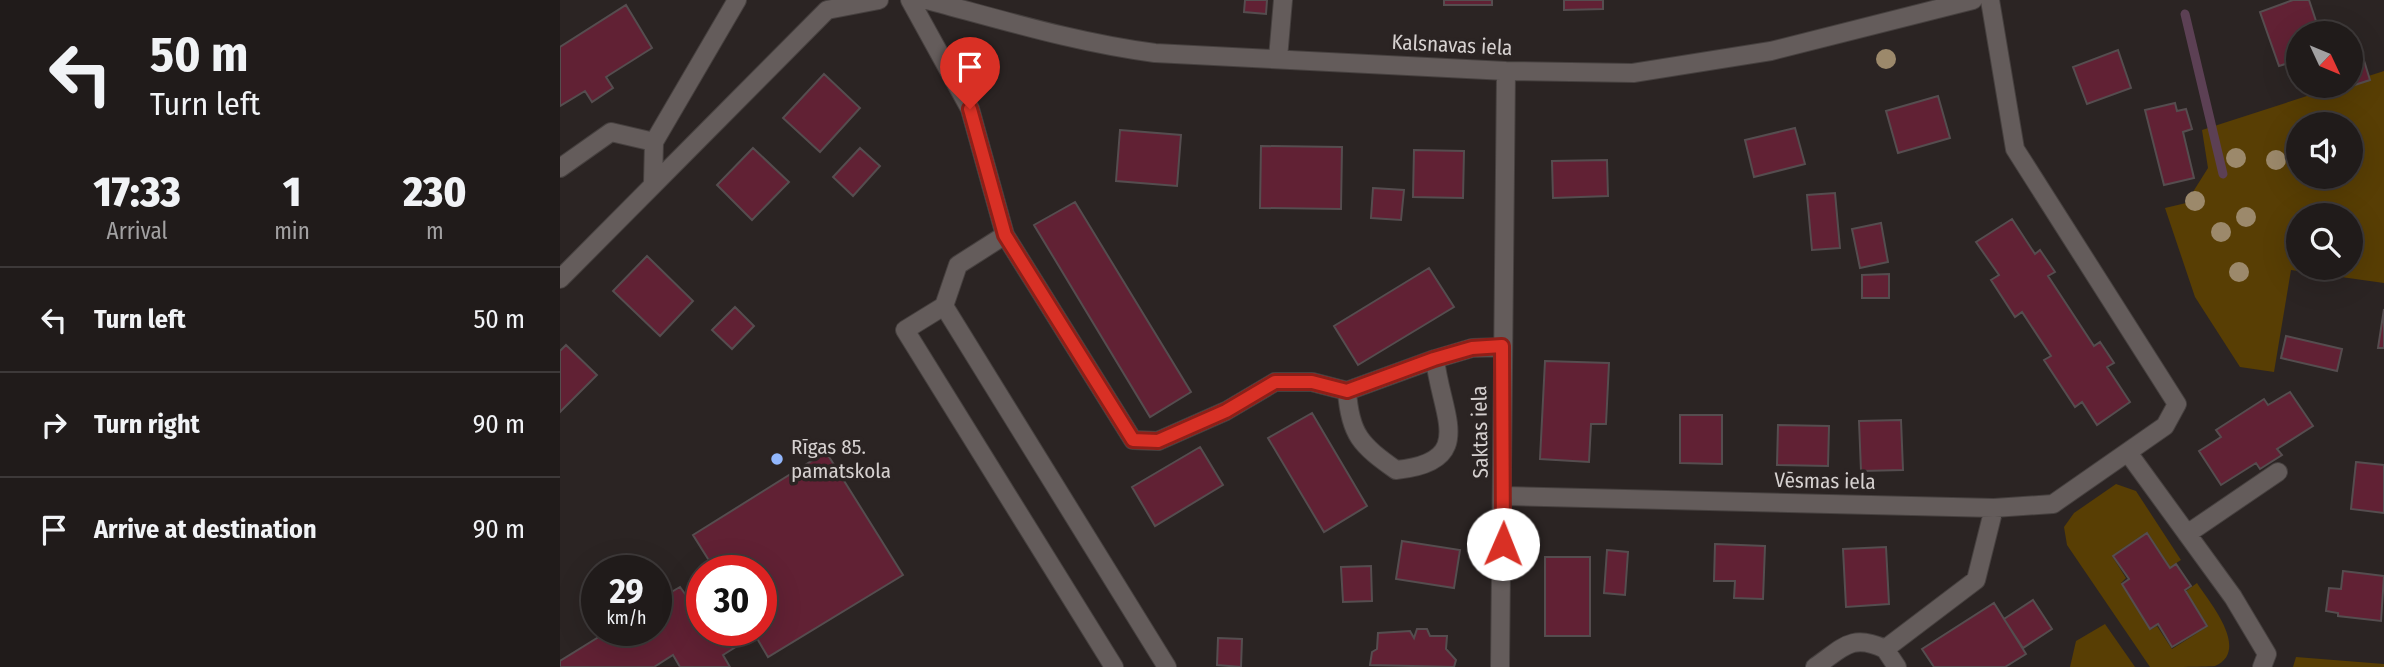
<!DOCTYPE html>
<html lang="en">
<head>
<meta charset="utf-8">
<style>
  body { margin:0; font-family:"Fira Sans Condensed",sans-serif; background:#2d2827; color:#f1f3f6; height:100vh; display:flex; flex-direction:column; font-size:26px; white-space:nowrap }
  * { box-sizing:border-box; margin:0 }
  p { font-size:23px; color:#a2a1a2 }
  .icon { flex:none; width:38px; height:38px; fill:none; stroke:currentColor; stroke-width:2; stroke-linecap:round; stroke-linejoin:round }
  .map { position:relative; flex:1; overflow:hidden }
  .drawer { display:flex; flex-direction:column; background:#201b1a; width:560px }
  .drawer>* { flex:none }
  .hud { background:#201b1a; color:#f1f3f6; overflow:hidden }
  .needle { width:46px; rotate:134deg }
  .buttons { position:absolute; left:1726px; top:21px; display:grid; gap:14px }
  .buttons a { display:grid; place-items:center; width:77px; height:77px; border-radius:50%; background:#201b1a; box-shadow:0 7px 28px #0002,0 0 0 2px #3d3939; font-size:35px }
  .speed { position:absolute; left:21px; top:555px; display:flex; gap:14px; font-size:35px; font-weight:700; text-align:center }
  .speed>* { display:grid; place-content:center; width:91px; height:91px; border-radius:50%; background:#201b1a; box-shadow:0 7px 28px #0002,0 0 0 2px #3d3939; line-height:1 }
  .speed small { font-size:18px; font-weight:400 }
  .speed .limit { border:10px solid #d22; background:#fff; color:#111 }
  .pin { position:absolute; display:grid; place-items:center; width:60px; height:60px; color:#fff; margin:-72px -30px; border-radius:50% 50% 50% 0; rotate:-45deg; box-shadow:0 0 7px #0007 }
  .pin .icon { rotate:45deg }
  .me { position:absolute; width:77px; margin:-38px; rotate:1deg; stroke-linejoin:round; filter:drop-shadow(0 0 5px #0008) }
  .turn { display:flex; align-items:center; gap:24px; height:147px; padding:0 35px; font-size:32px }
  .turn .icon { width:91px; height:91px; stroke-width:2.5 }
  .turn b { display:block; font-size:49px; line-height:60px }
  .eta { display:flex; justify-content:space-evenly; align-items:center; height:119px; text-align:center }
  .eta b { font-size:42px; font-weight:800; line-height:49px }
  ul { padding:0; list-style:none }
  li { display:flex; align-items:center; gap:21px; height:105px; padding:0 35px; border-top:2px solid #3d3939 }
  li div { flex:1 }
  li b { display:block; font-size:26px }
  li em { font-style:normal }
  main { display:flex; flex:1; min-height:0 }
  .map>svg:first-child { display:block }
  .green { fill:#583e04; fill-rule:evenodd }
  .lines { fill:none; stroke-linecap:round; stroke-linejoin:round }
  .stream { stroke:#5c4054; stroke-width:9 }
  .building { fill:#612134; stroke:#554d4f; stroke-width:2 }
  .minor-casing { stroke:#46403f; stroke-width:20 }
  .minor { stroke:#645c5b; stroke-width:18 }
  .tree { fill:#9c896b }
  .route-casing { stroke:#8d1f18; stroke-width:18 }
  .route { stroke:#d93025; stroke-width:12 }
  .poi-dot { fill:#92b7fd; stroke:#2b2423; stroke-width:2.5 }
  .labels { text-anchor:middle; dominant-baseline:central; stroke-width:7; stroke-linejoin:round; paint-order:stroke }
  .street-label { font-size:21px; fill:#d6d1d0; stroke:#2b2423 }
  .poi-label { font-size:21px; fill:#d6d1d0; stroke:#2b2423; text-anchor:start }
</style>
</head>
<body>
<main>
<section class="drawer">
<div class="hud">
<div class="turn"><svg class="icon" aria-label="left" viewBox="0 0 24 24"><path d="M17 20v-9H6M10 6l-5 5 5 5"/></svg><div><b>50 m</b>Turn left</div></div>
</div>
<div class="eta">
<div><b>17:33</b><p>Arrival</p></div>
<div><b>1</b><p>min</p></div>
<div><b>230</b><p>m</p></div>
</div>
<ul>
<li><svg class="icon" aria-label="left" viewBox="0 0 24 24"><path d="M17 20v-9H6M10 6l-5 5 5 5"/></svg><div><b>Turn left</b></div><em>50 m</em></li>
<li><svg class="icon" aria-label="right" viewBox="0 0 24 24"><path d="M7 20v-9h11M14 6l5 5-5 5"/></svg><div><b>Turn right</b></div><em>90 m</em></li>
<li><svg class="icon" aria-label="arrive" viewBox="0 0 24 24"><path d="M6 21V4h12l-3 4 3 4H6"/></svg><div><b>Arrive at destination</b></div><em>90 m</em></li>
</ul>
</section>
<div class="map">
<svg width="1824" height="667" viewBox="0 0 1824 667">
  <rect width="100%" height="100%" fill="#2b2423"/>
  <path class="green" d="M1824 71V283L1731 270 1714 372 1680 367 1635 297 1605 208 1626 203 1648 168 1642 130 1778 86H1790V82ZM1738 124H1790V177H1738ZM1738 215H1790V268H1738Z
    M1556 484 1576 491 1621 560 1610 567 1587 532 1552 556 1566 578 1561 583 1590 630 1597 626 1612 649 1648 626 1626 591 1637 583C1649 602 1691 650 1655 666 1643 667 1605 667 1590 667L1507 545 1504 527 1514 513Z
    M1545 624 1575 667H1510L1516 641Z
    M1736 657 1824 664V667H1733Z"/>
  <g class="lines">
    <path class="stream" d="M1625 14 1663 174"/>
  </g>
  <path class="building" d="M685 0H707L706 14 684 12Z
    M884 0H932V5H884Z
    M1004 0H1043V9L1004 10Z
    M1733 0H1749L1760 33H1738V60L1719 66 1700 12Z
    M66 5 92 48 46 77 53 88 32 102 25 91 0 106V47Z
    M1558 50 1571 88 1527 104 1513 67Z
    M1802 54 1810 80 1770 93 1767 86H1790V58Z
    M264 74 300 108 260 152 223 118Z
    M1378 96 1390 138 1338 153 1326 111Z
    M1615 103 1617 111 1626 109 1632 129 1623 132 1634 178 1604 185 1585 110Z
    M1235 128 1245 164 1194 177 1185 140Z
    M560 130 621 135 617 186 556 181Z
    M701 146 782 147 781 209 700 208Z
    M193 148 229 182 192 220 157 185Z
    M300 148 320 166 293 196 273 177Z
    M854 150 904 151 903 198 853 197Z
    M1047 160 1048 196 993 198 992 161Z
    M813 188 844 190 841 220 811 218Z
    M1275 193 1280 248 1252 250 1247 195Z
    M515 202 631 392 590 417 474 225Z
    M1452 219 1475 254 1480 250 1495 272 1488 276 1534 346 1540 342 1554 363 1547 367 1570 402 1537 425 1522 402 1515 407 1484 360 1491 356 1462 312 1455 317 1431 280 1439 275 1416 242Z
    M1321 223 1328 262 1300 268 1292 229Z
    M87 256 133 301 100 336 53 291Z
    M869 268 894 307 798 365 774 326Z
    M1329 274V298H1302V275Z
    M175 307 194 326 172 349 152 330Z
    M1824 309V348H1818Z
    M1726 336 1782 349 1777 371 1721 358Z
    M6 345 37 375 0 412V351Z
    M985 361 1049 363 1046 424H1031L1029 462 980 459Z
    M1730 392 1753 426 1717 449 1722 455 1700 469 1696 463 1661 485 1639 451 1661 437 1656 430 1704 399 1708 405Z
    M752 413 807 506 764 532 708 438Z
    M1120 415H1162V464L1120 463Z
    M1341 420 1343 470 1301 471 1299 421Z
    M1218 425 1269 426 1268 466 1217 465Z
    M640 447 663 485 595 526 572 487Z
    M266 452 343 575 208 657 195 635 163 655 170 667H120L113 655 94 667H0V661L50 630H96V601L120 587 128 598 142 589V630H201V570H155L133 535Z
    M1796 462 1824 465V513L1791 509Z
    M1587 533 1610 568 1616 564 1631 586 1625 590 1647 626 1612 647 1598 624 1590 629 1562 584 1569 579 1553 556Z
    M842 541 900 550 894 588 836 579Z
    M1155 544 1205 546 1203 599 1174 598 1175 581H1154Z
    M1326 547 1329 604 1286 607 1283 549Z
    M1047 550 1068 552 1065 595 1044 593Z
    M985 557H1030V636H985Z
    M811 566 812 601 783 602 781 567Z
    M1783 571 1824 576 1821 621 1778 616V613L1766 611 1769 588 1781 589Z
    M1473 600 1492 629 1463 648 1444 619Z
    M1434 603 1466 654 1445 667H1374L1362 649Z
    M857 629H867L870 636H887L886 649 896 660 894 667 810 665 812 652 817 649 818 633 850 631 854 638Z
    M658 638 682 639 681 667 657 665Z"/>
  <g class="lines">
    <defs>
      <path id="minor" d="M350 0 410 109 445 235 573 440 598 441 666 411 715 382H752L787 391 875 359 912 348 942 347
        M367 0C443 20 517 43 595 53L946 71 1073 73 1211 51 1413 0
        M718 58 723 0
        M0 168 51 132 94 142
        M93 183 94 142 177 0
        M445 235 398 265 384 306 345 330 554 667
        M0 279 267 10 319 0
        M384 306 607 667
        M787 391C790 435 801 445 836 470 918 462 881 415 875 359
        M1569 454 1673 597 1707 654 1702 667
        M943 496 1434 508 1493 504 1605 426 1617 404 1455 149 1430 0
        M1627 534 1718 472
        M940 667 946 71
        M1255 667C1283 648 1291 633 1325 649
        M1337 667 1325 649 1416 580 1434 508"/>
    </defs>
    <use href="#minor" class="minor-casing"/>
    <use href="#minor" class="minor"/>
  </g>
  <g class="tree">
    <circle cx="1326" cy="59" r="10"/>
    <circle cx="1676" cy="158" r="10"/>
    <circle cx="1716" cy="160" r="10"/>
    <circle cx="1635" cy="201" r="10"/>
    <circle cx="1686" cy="217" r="10"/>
    <circle cx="1661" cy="232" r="10"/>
    <circle cx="1679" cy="272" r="10"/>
  </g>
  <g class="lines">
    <defs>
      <path id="route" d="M410 109 445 235 573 440 598 441 666 411 715 382H752L787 391 874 359 912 348 942 346 943 544"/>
    </defs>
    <use href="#route" class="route-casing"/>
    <use href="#route" class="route"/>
  </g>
  <circle class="poi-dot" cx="217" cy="459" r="7"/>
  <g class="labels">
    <g class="street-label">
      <text transform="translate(892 45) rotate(3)">Kalsnavas iela</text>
      <text transform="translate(920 432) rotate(-91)">Saktas iela</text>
      <text transform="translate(1265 481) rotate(1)">Vēsmas iela</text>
    </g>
    <g class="poi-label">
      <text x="231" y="447">Rīgas 85.<tspan x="231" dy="24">pamatskola</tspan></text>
    </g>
  </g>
</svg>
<div class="buttons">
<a><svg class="needle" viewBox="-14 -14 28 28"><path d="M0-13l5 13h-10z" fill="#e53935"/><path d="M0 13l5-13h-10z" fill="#a2a1a2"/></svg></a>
<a><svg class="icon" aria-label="sound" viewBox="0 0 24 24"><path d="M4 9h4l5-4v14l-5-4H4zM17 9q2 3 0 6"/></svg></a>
<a><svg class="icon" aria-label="search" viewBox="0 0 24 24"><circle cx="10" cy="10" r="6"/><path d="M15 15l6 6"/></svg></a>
</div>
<div class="speed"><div>29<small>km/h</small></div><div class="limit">30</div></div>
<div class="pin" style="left:410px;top:109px;background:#d93025"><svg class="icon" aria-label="arrive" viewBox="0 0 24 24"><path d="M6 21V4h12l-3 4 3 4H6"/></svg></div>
<svg class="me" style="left:943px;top:544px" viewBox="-20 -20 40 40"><circle r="19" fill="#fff"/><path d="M0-13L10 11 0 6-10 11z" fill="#d93025"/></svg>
</div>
</main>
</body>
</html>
